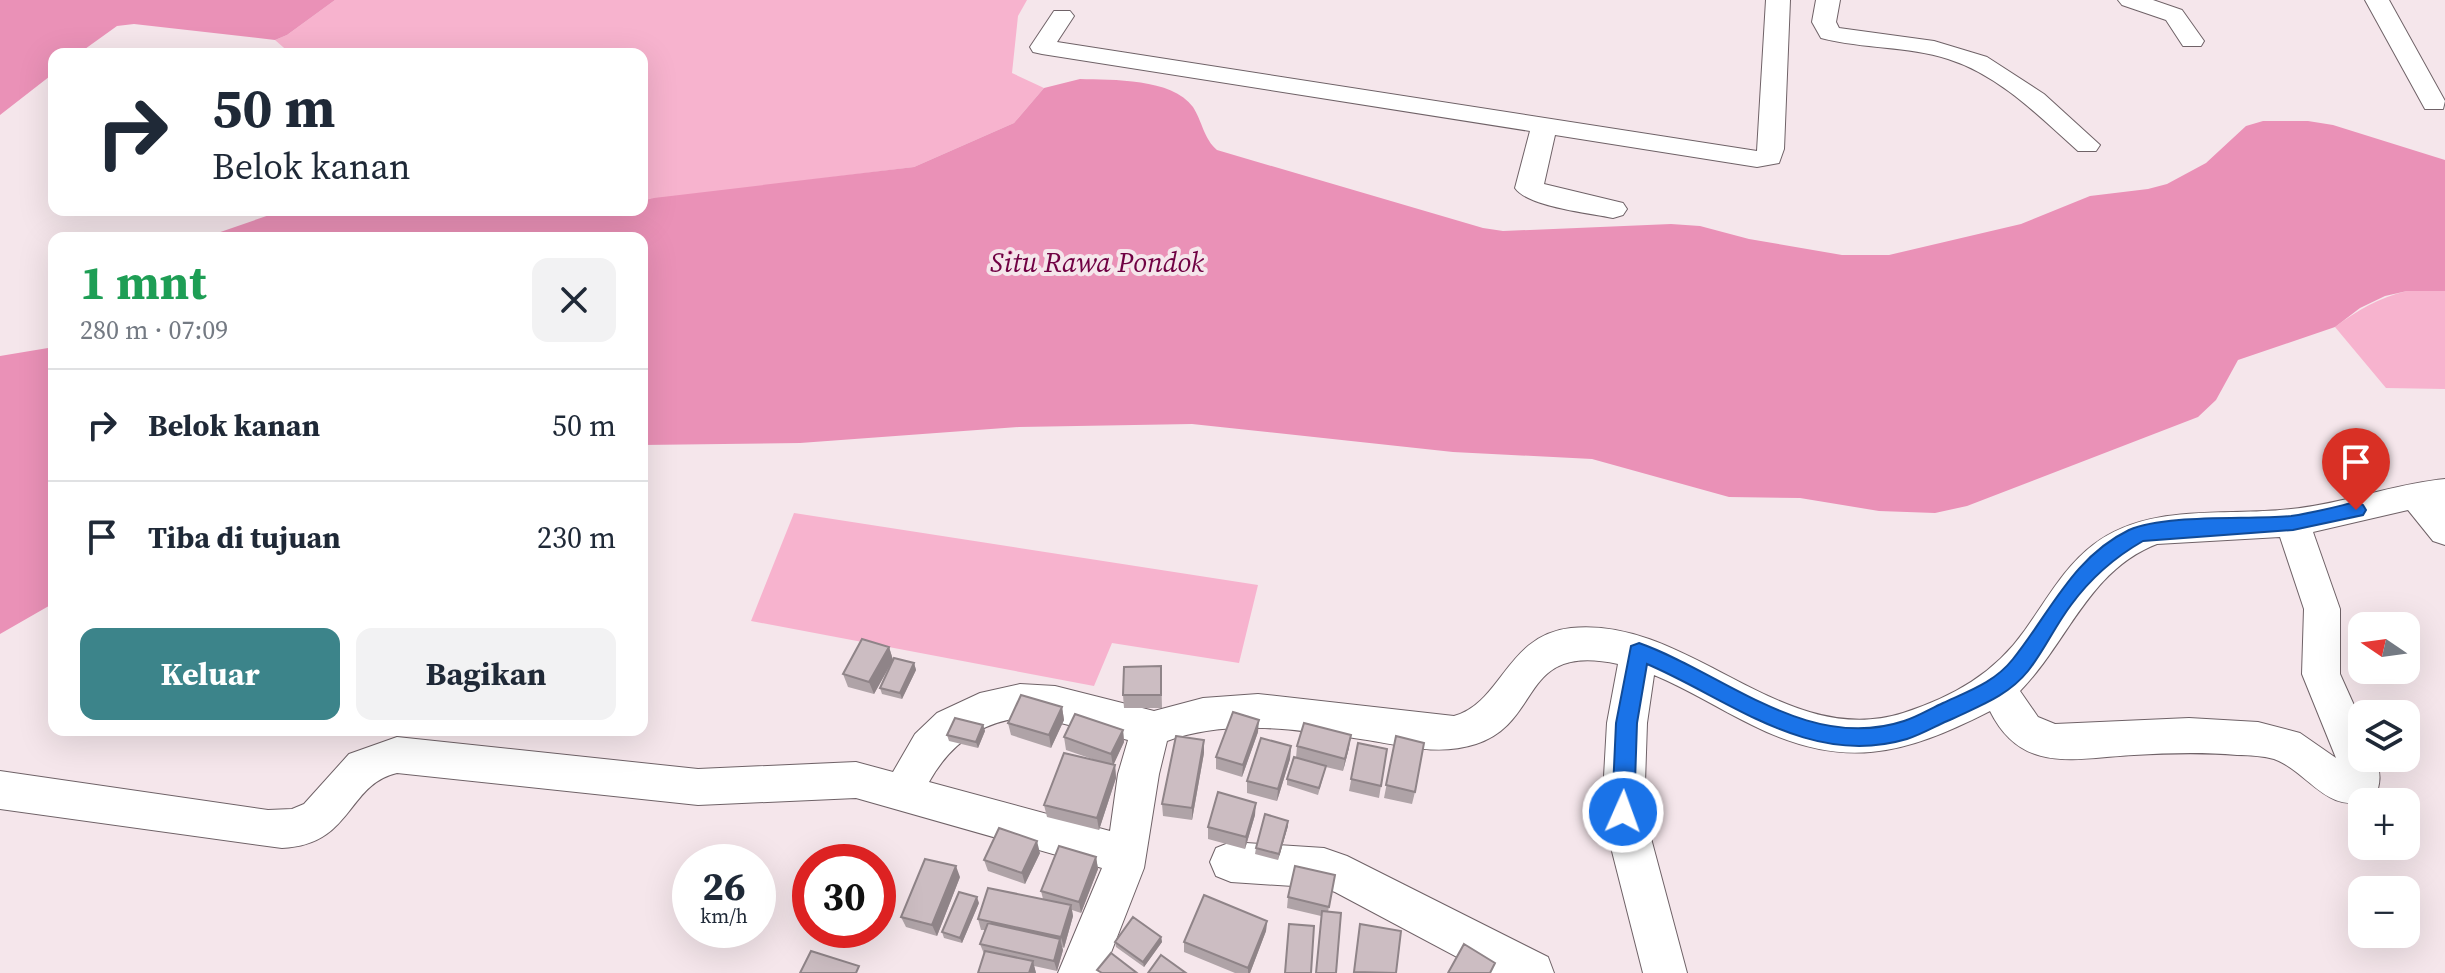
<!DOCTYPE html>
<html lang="id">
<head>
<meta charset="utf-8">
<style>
  body { margin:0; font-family:"Source Serif 4",serif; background:#f2f2f3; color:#1f2937; height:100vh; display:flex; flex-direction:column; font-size:30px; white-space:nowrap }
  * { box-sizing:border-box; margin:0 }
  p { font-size:26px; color:#747a83 }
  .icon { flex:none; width:44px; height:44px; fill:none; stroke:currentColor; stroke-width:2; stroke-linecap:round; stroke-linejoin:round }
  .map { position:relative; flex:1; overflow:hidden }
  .drawer { position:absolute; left:48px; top:232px; width:600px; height:504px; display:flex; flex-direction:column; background:#fff; border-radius:16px; box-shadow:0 8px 32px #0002 }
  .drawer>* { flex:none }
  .top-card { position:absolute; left:48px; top:48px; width:600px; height:168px; border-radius:16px; box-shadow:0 8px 32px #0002; background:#fff; color:#1f2937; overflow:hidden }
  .needle { width:52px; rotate:283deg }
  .buttons { position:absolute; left:2348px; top:612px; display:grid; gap:16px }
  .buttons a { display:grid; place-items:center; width:72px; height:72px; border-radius:16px; background:#fff; box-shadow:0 8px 32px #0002; font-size:40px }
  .speed { position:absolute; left:672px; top:844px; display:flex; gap:16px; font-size:40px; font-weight:700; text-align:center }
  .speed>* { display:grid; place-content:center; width:104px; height:104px; border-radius:50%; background:#fff; box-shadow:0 8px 32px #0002; line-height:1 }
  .speed small { font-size:20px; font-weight:400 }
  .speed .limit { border:12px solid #d22; background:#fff; color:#111 }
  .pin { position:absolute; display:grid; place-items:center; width:68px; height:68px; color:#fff; margin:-82px -34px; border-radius:50% 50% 50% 0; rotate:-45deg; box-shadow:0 0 8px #0007 }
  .pin .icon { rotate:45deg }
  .me { position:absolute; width:88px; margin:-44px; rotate:2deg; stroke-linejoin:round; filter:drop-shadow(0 0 6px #0008) }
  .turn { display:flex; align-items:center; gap:28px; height:168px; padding:0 32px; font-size:36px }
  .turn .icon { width:104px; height:104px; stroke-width:2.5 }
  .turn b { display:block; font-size:56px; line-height:68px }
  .round { display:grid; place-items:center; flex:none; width:84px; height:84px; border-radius:16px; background:#f2f2f3 }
  .overview { display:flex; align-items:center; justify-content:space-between; height:136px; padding:0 32px }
  h1 { font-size:48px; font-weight:700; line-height:60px; color:#1e9e55 }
  .action { display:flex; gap:16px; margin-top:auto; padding:16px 32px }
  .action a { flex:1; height:92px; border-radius:16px; background:#3c848a; color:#fff; font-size:32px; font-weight:700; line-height:92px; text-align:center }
  .action a+a { background:#f2f2f3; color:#1f2937 }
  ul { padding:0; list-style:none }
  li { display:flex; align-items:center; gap:24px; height:112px; padding:0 32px; border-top:2px solid #e0e1e3 }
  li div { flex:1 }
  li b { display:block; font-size:30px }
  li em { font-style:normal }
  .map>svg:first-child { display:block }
  .green { fill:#f7b3ce }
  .water { fill:#ea91b7 }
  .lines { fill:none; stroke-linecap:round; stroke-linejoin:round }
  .minor-casing { stroke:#6f6267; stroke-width:2 }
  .minor { fill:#fff; fill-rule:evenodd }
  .wall { fill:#afa3a7 }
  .shaded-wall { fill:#8f8488 }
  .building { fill:#ccbdc2; stroke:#8f8488; stroke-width:2 }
  .route { fill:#1a73e8; stroke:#114b97; stroke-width:2 }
  .labels { text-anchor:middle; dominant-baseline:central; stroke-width:8; stroke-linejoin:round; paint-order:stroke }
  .water-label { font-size:28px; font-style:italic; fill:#700143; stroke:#f5e6eb }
</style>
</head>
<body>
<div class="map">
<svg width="2445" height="973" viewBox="0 0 2445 973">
  <rect width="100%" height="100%" fill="#f5e6eb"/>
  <path class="green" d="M335 0H1027L1018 16 1012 73 1044 88 1014 123 914 167 642 201V54H291L275 40 287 35Z
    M2407 291H2445V389L2386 388 2335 327C2358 310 2378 298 2407 291Z
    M794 513 1258 585 1239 663 1112 643 1094 686 751 621Z"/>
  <path class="water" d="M0 0H335L287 35 275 40 134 24 117 26 78 54H54V73L0 115Z
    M1080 79C1112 80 1172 78 1193 107 1202 121 1204 139 1217 150L1483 228 1503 231 1671 224 1700 226 1749 239 1842 255H1889L2021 224 2090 196 2148 189 2167 184 2206 163 2246 126 2263 121H2308L2333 125 2445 160V291H2407L2385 296 2360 308 2335 327 2238 360 2216 400 2198 417 1967 506 1935 513 1879 511 1800 498 1729 497 1592 459 1453 452 1192 424 1019 427 800 443 642 445V238H203L284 210H542L577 214 642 210V201L654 198 914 167 1014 123 1044 88Z
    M54 347V603L0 634V356Z"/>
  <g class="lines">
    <defs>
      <path id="minor" d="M1766 0H1790L1784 149 1779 163 1757 167 1555 135 1544 184 1623 203 1627 209 1623 215 1613 218C1590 213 1528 207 1515 188L1530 131 1042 54 1033 52 1030 47 1054 11H1070L1074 16 1057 42 1757 151Z
        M1816 0H1840L1836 22 1839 28 1934 41 1987 57 2044 94 2100 145 2096 151H2078C2039 116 1999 75 1948 59 1908 46 1863 49 1821 38L1812 22Z
        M2118 0H2153L2182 10 2204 41 2201 46H2183L2166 20 2122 5Z
        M2365 0H2389L2445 101 2443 109H2425Z
        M2445 479V545L2433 541 2408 510 2313 532 2340 609V674L2362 723V758H2376C2381 774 2381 784 2374 799 2326 817 2311 773 2274 759 2263 756 2249 755 2237 755 2203 752 2168 753 2134 755 2075 758 2022 775 1990 711 1904 755 1843 771 1752 725 1719 709 1688 689 1654 675L1647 723 1644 812 1687 973H1643L1602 812 1607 723 1618 664C1518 642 1544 722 1476 744 1440 756 1404 746 1367 740 1303 730 1230 718 1167 741L1159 774 1144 868 1103 973H1058L1102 868 856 798 698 805 397 773C346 785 353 845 282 848L0 809V771L268 810 292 809 304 804 349 754 397 737 698 769 856 762 893 772 915 734 937 713 980 693 1020 684 1055 686 1154 711 1203 698 1258 694 1454 716C1502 703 1506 635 1571 628 1690 616 1782 751 1903 713 1953 697 1995 673 2025 630 2046 601 2064 567 2093 545 2149 502 2224 517 2291 509 2343 504 2393 484 2445 479ZM2280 537 2304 609 2302 674 2336 758 2300 733 2258 722 2189 718 2055 724 2038 717 2020 691C2068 642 2089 570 2157 544ZM1037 717 1128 740 1118 774 1110 831 929 782C953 739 988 717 1037 717Z
        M1231 842 1324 848 1347 856 1548 957 1554 973H1487L1335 892 1324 888 1231 882 1216 876 1210 862 1216 848Z"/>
    </defs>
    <use href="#minor" class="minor-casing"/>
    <use href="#minor" class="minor"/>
  </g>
  <path class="wall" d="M889 647 893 660 874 694 848 687 843 674Z
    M914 663 916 670 902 699 882 694 880 688Z
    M1161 666 1162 708H1124L1123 695Z
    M1062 707 1064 720 1051 748 1011 735 1008 723Z
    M983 725 985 731 978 748 949 741 947 735Z
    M1123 730 1124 742 1113 765H1115L1116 778 1099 830 1047 817 1044 805 1104 763 1066 750 1064 737Z
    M1258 732 1242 777 1216 769V757Z
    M1396 736 1415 792 1412 804 1384 798Z
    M1358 743 1387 749 1379 798 1349 791Z
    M1291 746 1290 759 1277 801 1247 793V781Z
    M1297 746 1349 748 1343 771 1326 767 1318 795 1287 785V779L1296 758Z
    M1204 753 1192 820 1163 816 1162 804Z
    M1255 815 1245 849 1208 839V827Z
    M1288 821V826L1278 860 1255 854 1256 848Z
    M1040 853 1025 884 988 871 984 860Z
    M1096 857 1098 869 1081 913 1072 910 1073 916 1064 948 1062 947 1063 950 1057 971 1034 966 1036 973H978L984 954 980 944 985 930H981L978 919 1043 899 1041 891Z
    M1335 875 1328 912 1321 916 1287 908 1288 897Z
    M960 877 937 936 906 927 901 917Z
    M979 903 962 943 944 938 942 932Z
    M1267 921 1266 931 1250 973H1235L1184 952V942Z
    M1161 937 1162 942 1144 967 1116 947 1115 942Z"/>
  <path class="shaded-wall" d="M889 647 893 660 874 694 869 682Z
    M914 663 916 670 902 699 900 693Z
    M1062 707 1064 720 1051 748 1049 735Z
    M1259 720 1258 732 1242 777 1243 765Z
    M983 725 985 731 978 748 976 742Z
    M1123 730 1124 742 1113 766 1111 754Z
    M1351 735 1349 748 1343 771 1345 759Z
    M1204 740V753L1192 820V808Z
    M1291 746 1290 759 1277 801 1278 789Z
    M1115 765 1116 778 1099 830 1097 818Z
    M1256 803 1255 815 1245 849 1246 837Z
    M1288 821V826L1278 860 1279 854Z
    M1037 841 1040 853 1025 884 1022 873Z
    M1096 857 1098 869 1081 913 1079 902Z
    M956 866 960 877 937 936 932 925Z
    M977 897 979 903 962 943 960 938Z
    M1071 905 1073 916 1064 948 1061 937Z
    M1267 921 1266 931 1250 973H1248V968Z
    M1161 937 1162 942 1144 967 1143 962Z
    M1060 939 1063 950 1057 971 1054 961Z
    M1033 961 1036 973H1029Z"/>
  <path class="building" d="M862 639 889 647 869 682 843 674Z
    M894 658 914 663 900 693 880 688Z
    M1161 666V695H1123L1124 667Z
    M1021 695 1062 707 1049 735 1008 723Z
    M1233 712 1259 720 1243 765 1216 757Z
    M1075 714 1123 730 1111 754 1064 737Z
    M955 718 983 725 976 742 947 735Z
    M1304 723 1351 735 1345 759 1297 746Z
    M1176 736 1204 740 1192 808 1162 804Z
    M1396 736 1424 743 1415 792 1386 785Z
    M1261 738 1291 746 1278 789 1247 781Z
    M1358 743 1387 749 1381 786 1351 779Z
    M1064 753 1115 765 1097 818 1044 805Z
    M1294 757 1326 766 1319 788 1287 779Z
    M1218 792 1256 803 1246 837 1208 827Z
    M1265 814 1288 821 1279 854 1256 848Z
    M999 828 1037 841 1022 873 984 860Z
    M1059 846 1096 857 1079 902 1041 891Z
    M925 859 956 866 932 925 901 917Z
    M1295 866 1335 875 1329 907 1288 897Z
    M988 888 1071 905 1061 937 978 919Z
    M959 892 977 897 960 938 942 932Z
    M1204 895 1267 921 1248 968 1184 942Z
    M1322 911 1341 913 1336 973H1316Z
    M1133 917 1161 937 1143 962 1115 942Z
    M988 923 1060 939 1054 961 980 944Z
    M1289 924 1314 926 1311 973H1285Z
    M1360 924 1401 931 1396 973 1354 972Z
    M1464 944 1495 963 1490 973H1448Z
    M811 951 859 966 856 973H800Z
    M985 951 1033 961 1029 973H978Z
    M1111 953 1137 973H1102L1097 970Z
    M1161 955 1186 973H1148Z"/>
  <path class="route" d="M2356 502 2363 505 2366 510 2363 515 2293 530 2143 541C2115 557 2090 579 2071 605 2055 626 2044 651 2028 671 2008 696 1979 706 1952 719 1937 725 1923 734 1907 739 1809 768 1731 700 1647 664L1637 723 1634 812 1631 819 1623 822 1615 819 1612 812 1616 723 1631 646 1639 643C1724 673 1807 753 1904 721 1917 717 1930 709 1943 703 1969 691 1995 682 2013 659 2050 613 2073 557 2129 530 2165 514 2249 520 2291 516 2313 513 2335 507 2356 502Z"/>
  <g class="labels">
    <g class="water-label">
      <text x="1097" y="262">Situ Rawa Pondok</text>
    </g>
  </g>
</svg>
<div class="buttons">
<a><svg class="needle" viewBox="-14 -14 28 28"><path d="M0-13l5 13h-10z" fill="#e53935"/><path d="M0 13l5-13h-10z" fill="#747a83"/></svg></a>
<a><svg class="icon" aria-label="layers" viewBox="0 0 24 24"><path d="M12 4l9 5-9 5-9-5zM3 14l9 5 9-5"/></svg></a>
<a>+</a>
<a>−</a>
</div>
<div class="speed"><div>26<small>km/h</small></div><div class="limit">30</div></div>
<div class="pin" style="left:2356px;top:510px;background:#d93025"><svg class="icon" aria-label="arrive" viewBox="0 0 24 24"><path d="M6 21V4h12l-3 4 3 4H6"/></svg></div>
<svg class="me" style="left:1623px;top:812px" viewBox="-20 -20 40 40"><circle r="17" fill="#1a73e8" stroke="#fff" stroke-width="3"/><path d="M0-11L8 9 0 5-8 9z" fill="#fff"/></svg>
<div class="top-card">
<div class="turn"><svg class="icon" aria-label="right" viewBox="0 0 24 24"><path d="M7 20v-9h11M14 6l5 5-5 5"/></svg><div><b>50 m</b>Belok kanan</div></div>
</div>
<section class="drawer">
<div class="overview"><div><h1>1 mnt</h1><p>280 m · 07:09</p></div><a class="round"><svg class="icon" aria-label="close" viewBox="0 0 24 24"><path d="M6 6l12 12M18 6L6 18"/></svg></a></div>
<ul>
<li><svg class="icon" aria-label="right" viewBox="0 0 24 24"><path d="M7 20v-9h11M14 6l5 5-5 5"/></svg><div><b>Belok kanan</b></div><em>50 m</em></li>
<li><svg class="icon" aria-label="arrive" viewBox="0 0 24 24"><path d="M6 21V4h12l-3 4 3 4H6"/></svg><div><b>Tiba di tujuan</b></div><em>230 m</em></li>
</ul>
<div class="action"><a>Keluar</a><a>Bagikan</a></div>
</section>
</div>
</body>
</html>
